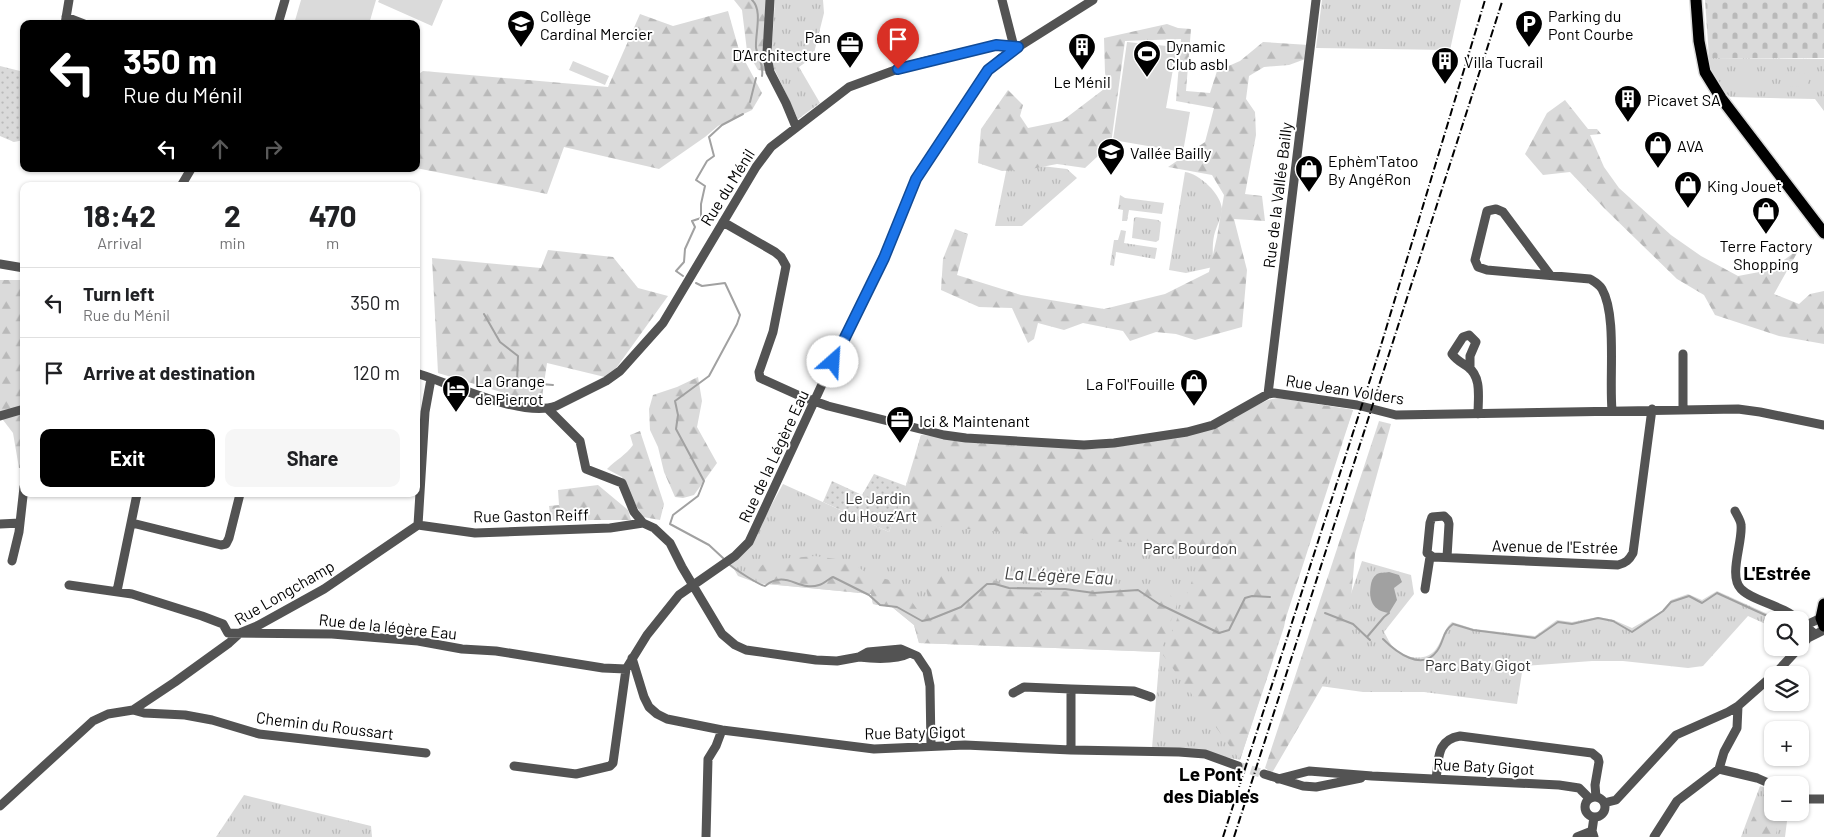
<!DOCTYPE html>
<html lang="en">
<head>
<meta charset="utf-8">
<style>
  body { margin:0; font-family:Barlow,sans-serif; background:#f6f6f6; color:#202124; height:100vh; display:flex; flex-direction:column; font-size:19px; white-space:nowrap }
  * { box-sizing:border-box; margin:0 }
  p { font-size:16px; color:#757577 }
  .icon { flex:none; width:28px; height:28px; fill:none; stroke:currentColor; stroke-width:2; stroke-linecap:round; stroke-linejoin:round }
  .map { position:relative; flex:1; overflow:hidden }
  .side { position:absolute; left:20px; top:182px; width:400px; height:315px; display:flex; flex-direction:column; background:#fff; border-radius:10px; box-shadow:0 1px 4px #0004 }
  .side>* { flex:none }
  .top-card { position:absolute; left:20px; top:20px; width:400px; height:152px; border-radius:10px; box-shadow:0 1px 4px #0004; background:#000; color:#fff; overflow:hidden }
  .buttons { position:absolute; left:1764px; top:611px; display:grid; gap:10px }
  .buttons a { display:grid; place-items:center; width:45px; height:45px; border-radius:10px; background:#fff; box-shadow:0 1px 4px #0004; font-size:25px }
  .pin { position:absolute; display:grid; place-items:center; width:42px; height:42px; color:#fff; margin:-51px -21px; border-radius:50% 50% 50% 0; rotate:-45deg; box-shadow:0 0 5px #0007 }
  .pin .icon { rotate:45deg }
  .me { position:absolute; width:55px; margin:-28px; rotate:26deg; stroke-linejoin:round; filter:drop-shadow(0 0 4px #0008) }
  .turn { display:flex; align-items:center; gap:18px; height:105px; padding:0 20px; font-size:22px }
  .turn .icon { width:65px; height:65px; stroke-width:2.5 }
  .turn b { display:block; font-size:35px; line-height:42px }
  .lanes { display:flex; align-items:center; height:48px; padding:0 20px; background:#0003; justify-content:center; gap:25px; direction:ltr }
  .lanes .off { opacity:.35 }
  .eta { display:flex; justify-content:space-evenly; align-items:center; height:85px; text-align:center }
  .eta b { font-size:30px; font-weight:700; line-height:35px }
  .action { display:flex; gap:10px; margin-top:auto; padding:10px 20px }
  .action a { flex:1; height:58px; border-radius:10px; background:#000; color:#fff; font-size:20px; font-weight:700; line-height:58px; text-align:center }
  .action a+a { background:#f6f6f6; color:#202124 }
  ul { padding:0; list-style:none }
  li { display:flex; align-items:center; gap:15px; height:70px; padding:0 20px; border-top:1px solid #e0e0e0 }
  li div { flex:1 }
  li b { display:block; font-size:19px }
  li em { font-style:normal }
  .map>svg:first-child { display:block }
  .grass { fill:url(#grass-tufts) }
  .forest { fill:url(#forest-firs) }
  .cemetery { fill:url(#cemetery-stones) }
  .garden { fill:url(#garden-dots) }
  .pitch { fill:#dadada }
  .water { fill:#a1a1a1 }
  .lines { fill:none; stroke-linecap:round; stroke-linejoin:round }
  .stream { stroke:#a1a1a1; stroke-width:2 }
  .minor-tunnel { stroke:#d9d9d9; stroke-width:9; stroke-dasharray:9 4.5; stroke-linecap:butt }
  .major-casing { stroke:#dbdbdb; stroke-width:14 }
  .minor { stroke:#535353; stroke-width:9 }
  .major { stroke:#000; stroke-width:11 }
  .rail { stroke:#000; stroke-width:2; stroke-dasharray:8 2.5 1 2.5; stroke-linecap:butt }
  .route-casing { stroke:#114b97; stroke-width:12 }
  .route { stroke:#1a73e8; stroke-width:9 }
  .labels { text-anchor:middle; dominant-baseline:central; stroke-width:4; stroke-linejoin:round; paint-order:stroke }
  .poi-label { font-size:16px; fill:#000; stroke:#fff; text-anchor:start }
  .street-label { font-size:16px; fill:#000; stroke:#fff }
  .park-label { font-size:16px; fill:#313131; stroke:#fff }
  .water-label { font-size:18px; font-style:italic; fill:#424242; stroke:#fff }
  .quarter-label { font-size:19px; font-weight:bold; fill:#000; stroke:#fff }
</style>
</head>
<body>
<div class="map">
<svg width="1824" height="837" viewBox="0 0 1824 837">
  <defs>
    <pattern id="grass-tufts" width="24" height="20" patternUnits="userSpaceOnUse" patternTransform="scale(1.25)"><rect width="24" height="20" fill="#dadada"/><path d="M3 7l-1-3M5 7V3M7 7l1-3M15 17l-1-3M17 17v-4M19 17l1-3" fill="none" stroke="#b9b9b9"/></pattern>
    <pattern id="forest-firs" width="22" height="20" patternUnits="userSpaceOnUse" patternTransform="scale(1.25)"><rect width="22" height="20" fill="#dadada"/><path d="M5 1l3.5 6h-7zM16 11l3.5 6h-7z" fill="#b9b9b9"/></pattern>
    <pattern id="cemetery-stones" width="16" height="16" patternUnits="userSpaceOnUse" patternTransform="scale(1.25)"><rect width="16" height="16" fill="#dadada"/><path d="M2 7V4a2 2 0 0 1 4 0v3zM10 15v-3a2 2 0 0 1 4 0v3z" fill="#b9b9b9"/></pattern>
    <pattern id="garden-dots" width="8" height="8" patternUnits="userSpaceOnUse" patternTransform="scale(1.25)"><rect width="8" height="8" fill="#dadada"/><path d="M2 2h.1M6 6h.1" fill="none" stroke="#b9b9b9" stroke-width="1.8" stroke-linecap="round"/></pattern>
  </defs>
  <rect width="100%" height="100%" fill="#fff"/>
  <path class="grass" d="M775 0H823L824 13 813 57 799 67 820 103 798 119 771 62Z
    M1322 0H1461L1450 50 1316 48Z
    M1707 58 1824 59V111L1815 99 1730 97 1712 80Z
    M1008 162 1067 169 1077 178 1022 226H995Z
    M1185 172C1200 174 1221 194 1222 209 1222 217 1216 227 1214 236 1212 245 1213 257 1213 267L1186 273 1169 270Z
    M1120 195 1125 198 1164 203 1162 214 1129 210 1127 221H1122L1123 210 1118 209Z
    M1136 217 1158 220 1161 222 1159 240 1156 242 1132 238 1134 218Z
    M1121 230 1126 231 1124 243 1157 248 1155 259 1116 252 1114 266 1110 265 1114 240H1118Z
    M1277 398 1353 410 1292 585 1284 627 1240 760 1201 752 1152 748 1160 652 919 643 914 625 892 607 873 604 871 594 757 583 738 576 731 564 749 546 783 484 889 532 906 485 921 435 1108 450 1174 439Z
    M1362 561 1411 575 1414 594 1384 632C1387 637 1390 644 1394 648 1405 659 1427 662 1436 649 1443 639 1443 630 1452 622L1474 629 1535 636 1557 620 1572 622 1598 617 1614 620 1632 628 1662 611 1671 600 1688 594 1702 600 1717 591 1781 620H1772V627L1748 616 1703 666 1688 668 1623 661H1592L1523 666 1517 704 1424 692H1363L1320 686Z
    M1760 786 1772 790V812L1788 813 1785 837H1741Z
    M244 795 371 826 372 837H216Z"/>
  <path class="forest" d="M734 0H767L763 58 766 71 758 70 747 51 742 10Z
    M728 11 739 50 762 93 752 110 718 126 705 137 659 169 564 147 547 194 416 168V76L423 71 608 87 640 14 673 26Z
    M1167 24 1178 28 1191 29 1186 91 1210 93 1217 71 1240 61 1263 42 1309 45 1308 58 1289 65 1264 67 1249 76 1246 99 1255 112 1256 135 1245 194 1262 196 1265 221 1234 219 1247 270 1242 327 1195 340 1176 334 1156 332 1130 341 1123 331 1083 323 1064 330 1038 323 1034 339 1028 343 1012 308 979 307 941 290 943 259 955 229 968 234 957 275 1021 295 1104 309 1165 294 1209 272 1217 237 1224 195 1212 175 1168 167 1205 142 1214 108 1176 101 1181 39 1125 41 1111 144 1085 168 1057 164 1031 169 1002 171 978 163 981 129 1008 90 1023 105 1020 116 1028 128 1062 121 1108 86 1105 73 1104 38Z
    M1565 100 1588 129H1597L1601 134 1590 135 1604 167 1619 188 1671 235 1701 256 1738 276 1770 270 1795 252 1797 253 1774 294 1799 304 1810 294 1824 291V344L1779 336 1715 315 1704 295 1677 279 1604 208 1570 172 1543 175 1525 154 1547 113Z
    M548 250 613 257 638 288 668 296 609 378 547 363 541 404 438 373 432 258 541 268Z
    M0 280H24V468H19L13 433 0 416Z
    M698 377 702 401 697 427 717 463 694 495 683 498 675 497 664 472 658 447 650 430 649 409 653 395 677 387Z
    M1277 398 1353 410 1240 760 1163 655 1206 545 1135 543 898 523 921 435 969 443 1091 450 1194 435 1268 400Z
    M1379 421 1391 424 1355 554 1347 644 1272 773 1265 768Z
    M640 431 664 504 660 520 643 517 634 502 622 477 607 469C616 460 626 455 633 445L630 435Z
    M598 485 628 510 631 520H551L549 506 559 505 558 490Z
    M815 556 850 561 869 575 898 582 919 612 931 610 923 576 959 572 997 581 1027 593 1098 590 1132 585 1168 592 1177 604 1160 652 919 643 914 625 892 607 873 604 871 594 757 583 755 571 768 560Z
    M1760 813 1774 820 1777 830 1775 837H1747L1748 828 1753 817Z"/>
  <path class="cemetery" d="M1705 0H1824V58H1709Z"/>
  <path class="garden" d="M0 66 24 72V140L14 142 0 136Z
    M874 474 906 486 889 532 823 502 832 481 862 495Z"/>
  <path class="pitch" d="M301 0H376L369 24H294Z
    M379 0H443L432 26 378 2Z
    M1127 42 1177 47 1166 108 1190 112 1183 152 1113 140Z
    M573 61 609 76 605 85 569 70Z
    M1730 72H1771V85H1730Z
    M1783 73 1807 74V87L1782 86Z"/>
  <path class="water" d="M1389 572 1399 575 1402 582 1394 588 1397 600 1389 613C1373 611 1368 600 1371 584 1372 580 1373 577 1377 574 1380 572 1385 573 1389 572Z"/>
  <g class="lines">
    <path class="stream" d="M752 0C763 10 755 34 756 48 758 57 764 66 762 76
      M750 102 756 78
      M683 276 676 271 684 262 685 249 695 227 692 221 701 218V204L705 186 696 180 707 161 714 156 709 137 722 125 743 114
      M696 283 702 286 725 283 740 315 737 324 709 376 675 401 678 415 676 429 704 481 698 496 673 515 670 524 709 545 723 558
      M484 314 500 342 518 356 517 382 553 385
      M730 565C736 570 759 585 765 586 786 569 799 592 819 585 824 584 828 579 833 577L869 595 880 605 897 607 922 621 931 619 961 607 987 584H995L1009 588 1065 589 1094 593 1138 590 1159 604 1219 633 1229 630 1245 598 1252 596 1270 597
      M1325 613 1353 624 1370 640
      M1367 637 1384 617 1389 613
      M1383 639C1396 652 1422 672 1437 651 1444 642 1442 632 1453 624L1473 630 1535 638 1558 622 1572 624 1598 618 1613 621 1632 632 1663 611 1671 602 1689 596 1702 603 1717 593 1776 620"/>
    <path class="minor-tunnel" d="M1238 766 1264 774"/>
    <defs>
      <path id="major" d="M1696 0 1699 41 1705 72 1721 98 1824 233
        M1824 604 1821 618 1824 626"/>
    </defs>
    <use href="#major" class="major-casing"/>
    <path class="minor" d="M770 0 767 53 768 62 770 72 786 103 796 127
      M1002 0 1014 47H1018
      M66 17 84 24
      M65 24 69 0
      M278 24 285 0
      M181 186 191 169
      M723 222 775 252 781 257 786 266 773 332 759 372 760 378 800 396 828 406 944 435 966 438 1084 445 1114 443 1187 432 1213 425 1268 394 1274 393 1357 405 1396 415 1738 409 1760 412 1824 425
      M0 264 24 268
      M1550 275 1503 212 1496 209 1487 211 1475 260 1478 267 1487 270 1590 279C1595 282 1599 284 1602 289 1617 315 1609 377 1612 410
      M1683 354V410
      M1470 369V356L1476 342 1469 335 1463 337 1452 354C1456 360 1462 363 1468 367 1482 377 1478 398 1478 414
      M416 373C452 384 522 418 556 406L606 381 620 371 663 323 756 167 771 147 849 87 898 69 922 62 995 45 1014 47
      M1268 394 1316 0
      M548 409 580 441 586 469 622 483 634 512 643 523 654 528 670 543 682 567 722 634 735 645 746 650 816 660 837 661 859 657 868 652 901 649 917 656 927 671 930 686 931 746
      M0 416 24 409
      M1735 511C1737 515 1741 521 1741 525 1743 542 1728 576 1741 589 1754 602 1783 605 1798 620
      M132 523 221 545 226 544 229 538 240 494
      M0 524 20 523
      M418 525 475 533 610 528 643 523
      M418 525 425 412 431 379
      M1447 557 1449 524 1448 520 1444 516 1432 517 1430 523 1427 553 1433 557 1618 565C1626 563 1629 560 1633 553L1652 409
      M12 561 19 532 24 487
      M69 585 132 594 202 616 223 624 228 633 332 634 418 641 462 649 496 651 603 668 626 669
      M1425 589 1430 557
      M117 591 137 494
      M1800 622 1815 634
      M1804 626 1821 618
      M1800 647 1808 638 1824 630
      M859 657C875 659 896 660 910 653
      M632 658 644 697 649 707 657 714 667 719 722 730 874 749 965 745 1071 750 1179 752 1205 754 1238 766
      M1774 675 1799 648
      M1013 693 1024 687 1071 689 1134 691 1151 697
      M133 710 144 713 185 715 212 720 259 734 426 753
      M1071 750V689
      M514 766 576 774 610 766 613 763 626 669 647 635 679 595 735 556 749 542 825 378 884 258 916 179 988 70 1001 58 1093 0
      M1719 769 1724 752 1737 728 1738 706
      M1264 774 1303 786 1316 787 1361 778
      M1278 779 1309 771 1372 776 1559 785 1579 788 1589 798
      M1436 779C1439 759 1436 740 1460 736L1592 753 1598 758 1599 762 1595 785 1596 797
      M1585 807a10 10 0 1 1 20 0a10 10 0 1 1-20 0Z
      M1800 797 1808 799H1824
      M1604 803 1616 800 1676 735 1728 712 1738 706 1772 676
      M0 806 93 721 108 714 133 710 175 682 229 643 240 633 259 625 324 589 418 525
      M706 837 708 759 716 746 722 730
      M1577 837 1592 831
      M1594 837 1592 831 1594 817
      M1654 837 1677 801 1719 769 1757 778 1773 785"/>
    <use href="#major" class="major"/>
    <path class="rail" d="M1223 837 1379 352 1485 0
      M1234 837 1502 2"/>
  </g>
  <g class="lines">
    <defs>
      <path id="route" d="M833 362 884 258 916 179 988 70 1018 47 996 45 898 69"/>
    </defs>
    <use href="#route" class="route-casing"/>
    <use href="#route" class="route"/>
  </g>
  <defs>
    <symbol id="school-pin" viewBox="-11 -11 22 30"><path d="M0 17L-7.5 6A9.5 9.5 0 1 1 7.5 6Z" fill="#000" stroke="#fff"/><path d="M0-5L7-2L0 1L-7-2ZM-4 1L0 2.5L4 1V4Q0 6-4 4Z" fill="#fff"/></symbol>
    <symbol id="parking-pin" viewBox="-11 -11 22 30"><path d="M0 17L-7.5 6A9.5 9.5 0 1 1 7.5 6Z" fill="#000" stroke="#fff"/><path d="M-3.5-5.5H1a3.5 3.5 0 0 1 0 7H-1V5.5H-3.5ZM-1-3.4V-.6H.8a1.4 1.4 0 0 0 0-2.8Z" fill="#fff"/></symbol>
    <symbol id="office-pin" viewBox="-11 -11 22 30"><path d="M0 17L-7.5 6A9.5 9.5 0 1 1 7.5 6Z" fill="#000" stroke="#fff"/><path d="M-6-3h4V-5.5h4V-3h4V5H-6ZM-1-4.5V-3h2v-1.5ZM-6 0V1H6V0Z" fill="#fff"/></symbol>
    <symbol id="building-pin" viewBox="-11 -11 22 30"><path d="M0 17L-7.5 6A9.5 9.5 0 1 1 7.5 6Z" fill="#000" stroke="#fff"/><path d="M-4-6H4V6H1V3H-1V6H-4ZM-2.5-4.3h1.7v1.8h-1.7ZM.8-4.3h1.7v1.8H.8ZM-2.5-1h1.7V.8h-1.7ZM.8-1h1.7V.8H.8Z" fill="#fff"/></symbol>
    <symbol id="stadium-pin" viewBox="-11 -11 22 30"><path d="M0 17L-7.5 6A9.5 9.5 0 1 1 7.5 6Z" fill="#000" stroke="#fff"/><path d="M0-5a6.5 5 0 1 0 0 10a6.5 5 0 1 0 0-10ZM-3.5-1.8h7v3.6h-7Z" fill="#fff"/></symbol>
    <symbol id="shop-pin" viewBox="-11 -11 22 30"><path d="M0 17L-7.5 6A9.5 9.5 0 1 1 7.5 6Z" fill="#000" stroke="#fff"/><path d="M-5-2.5h2.3a2.7 3.5 0 0 1 5.4 0H5L5.5 6h-11ZM-1.5-2.5h3a1.5 2.3 0 0 0-3 0Z" fill="#fff"/></symbol>
    <symbol id="hotel-pin" viewBox="-11 -11 22 30"><path d="M0 17L-7.5 6A9.5 9.5 0 1 1 7.5 6Z" fill="#000" stroke="#fff"/><path d="M-6-4.5h1.5V1H6V5H4.5V3h-9V5H-6ZM-4 0a1.8 1.8 0 1 1 3.6 0ZM.5 0V-2.5h3Q6-2.5 6 0Z" fill="#fff"/></symbol>
  </defs>
  <g fill-rule="evenodd">
    <use href="#school-pin" x="505" y="8" width="32" height="43"/>
    <use href="#parking-pin" x="1513" y="8" width="32" height="43"/>
    <use href="#office-pin" x="834" y="29" width="32" height="43"/>
    <use href="#building-pin" x="1066" y="31" width="32" height="43"/>
    <use href="#stadium-pin" x="1131" y="38" width="32" height="43"/>
    <use href="#building-pin" x="1429" y="45" width="32" height="43"/>
    <use href="#building-pin" x="1612" y="83" width="32" height="43"/>
    <use href="#shop-pin" x="1642" y="129" width="32" height="43"/>
    <use href="#school-pin" x="1095" y="136" width="32" height="43"/>
    <use href="#shop-pin" x="1293" y="153" width="32" height="43"/>
    <use href="#shop-pin" x="1672" y="169" width="32" height="43"/>
    <use href="#shop-pin" x="1750" y="195" width="32" height="43"/>
    <use href="#shop-pin" x="1178" y="367" width="32" height="43"/>
    <use href="#hotel-pin" x="440" y="373" width="32" height="43"/>
    <use href="#office-pin" x="884" y="404" width="32" height="43"/>
  </g>
  <g class="labels">
    <g class="poi-label">
      <text x="540" y="15">Collège<tspan x="540" dy="18">Cardinal Mercier</tspan></text>
      <text x="1548" y="15">Parking du<tspan x="1548" dy="18">Pont Courbe</tspan></text>
      <text x="831" y="36" text-anchor="end">Pan<tspan x="831" dy="18">D’Architecture</tspan></text>
      <text x="1166" y="45">Dynamic<tspan x="1166" dy="18">Club asbl</tspan></text>
      <text x="1464" y="61">Villa Tucrail</text>
      <text x="1082" y="81" text-anchor="middle">Le Ménil</text>
      <text x="1647" y="99">Picavet SA</text>
      <text x="1677" y="145">AVA</text>
      <text x="1130" y="152">Vallée Bailly</text>
      <text x="1328" y="160">Ephèm'Tatoo<tspan x="1328" dy="18">By AngéRon</tspan></text>
      <text x="1707" y="185">King Jouet</text>
      <text x="1766" y="245" text-anchor="middle">Terre Factory<tspan x="1766" dy="18">Shopping</tspan></text>
      <text x="475" y="380">La Grange<tspan x="475" dy="18">de Pierrot</tspan></text>
      <text x="1175" y="383" text-anchor="end">La Fol'Fouille</text>
      <text x="919" y="420">Ici &amp; Maintenant</text>
    </g>
    <g class="street-label">
      <text transform="translate(727 187) rotate(-58)">Rue du Ménil</text>
      <text transform="translate(1277 195) rotate(-83)">Rue de la Vallée Bailly</text>
      <text transform="translate(1345 389) rotate(9)">Rue Jean Volders</text>
      <text transform="translate(773 456) rotate(-65)">Rue de la Légère Eau</text>
      <text transform="translate(531 515) rotate(-1)">Rue Gaston Reiff</text>
      <text transform="translate(1555 546) rotate(1)">Avenue de l'Estrée</text>
      <text transform="translate(284 592) rotate(-30)">Rue Longchamp</text>
      <text transform="translate(388 626) rotate(6)">Rue de la légère Eau</text>
      <text transform="translate(325 725) rotate(7)">Chemin du Roussart</text>
      <text transform="translate(915 732) rotate(-1)">Rue Baty Gigot</text>
      <text transform="translate(1484 766) rotate(3)">Rue Baty Gigot</text>
    </g>
    <g class="park-label">
      <text x="878" y="497">Le Jardin<tspan x="878" dy="18">du Houz’Art</tspan></text>
      <text x="1190" y="547">Parc Bourdon</text>
      <text x="1478" y="664">Parc Baty Gigot</text>
    </g>
    <g class="water-label">
      <text transform="translate(1059 575) rotate(3)">La Légère Eau</text>
    </g>
    <g class="quarter-label">
      <text x="1777" y="572">L'Estrée</text>
      <text x="1211" y="773">Le Pont<tspan x="1211" dy="22">des Diables</tspan></text>
    </g>
  </g>
</svg>
<div class="buttons">
<a><svg class="icon" aria-label="search" viewBox="0 0 24 24"><circle cx="10" cy="10" r="6"/><path d="M15 15l6 6"/></svg></a>
<a><svg class="icon" aria-label="layers" viewBox="0 0 24 24"><path d="M12 4l9 5-9 5-9-5zM3 14l9 5 9-5"/></svg></a>
<a>+</a>
<a>−</a>
</div>
<div class="pin" style="left:898px;top:69px;background:#d93025"><svg class="icon" aria-label="arrive" viewBox="0 0 24 24"><path d="M6 21V4h12l-3 4 3 4H6"/></svg></div>
<svg class="me" style="left:833px;top:362px" viewBox="-20 -20 40 40"><circle r="19" fill="#fff"/><path d="M0-13L10 11 0 6-10 11z" fill="#1a73e8"/></svg>
<div class="top-card">
<div class="turn"><svg class="icon" aria-label="left" viewBox="0 0 24 24"><path d="M17 20v-9H6M10 6l-5 5 5 5"/></svg><div><b>350 m</b>Rue du Ménil</div></div>
<div class="lanes"><svg class="icon" aria-label="left" viewBox="0 0 24 24"><path d="M17 20v-9H6M10 6l-5 5 5 5"/></svg><svg class="icon off" aria-label="ahead" viewBox="0 0 24 24"><path d="M12 20V5M6 11l6-6 6 6"/></svg><svg class="icon off" aria-label="right" viewBox="0 0 24 24"><path d="M7 20v-9h11M14 6l5 5-5 5"/></svg></div>
</div>
<section class="side">
<div class="eta">
<div><b>18:42</b><p>Arrival</p></div>
<div><b>2</b><p>min</p></div>
<div><b>470</b><p>m</p></div>
</div>
<ul>
<li><svg class="icon" aria-label="left" viewBox="0 0 24 24"><path d="M17 20v-9H6M10 6l-5 5 5 5"/></svg><div><b>Turn left</b><p>Rue du Ménil</p></div><em>350 m</em></li>
<li><svg class="icon" aria-label="arrive" viewBox="0 0 24 24"><path d="M6 21V4h12l-3 4 3 4H6"/></svg><div><b>Arrive at destination</b></div><em>120 m</em></li>
</ul>
<div class="action"><a>Exit</a><a>Share</a></div>
</section>
</div>
</body>
</html>
